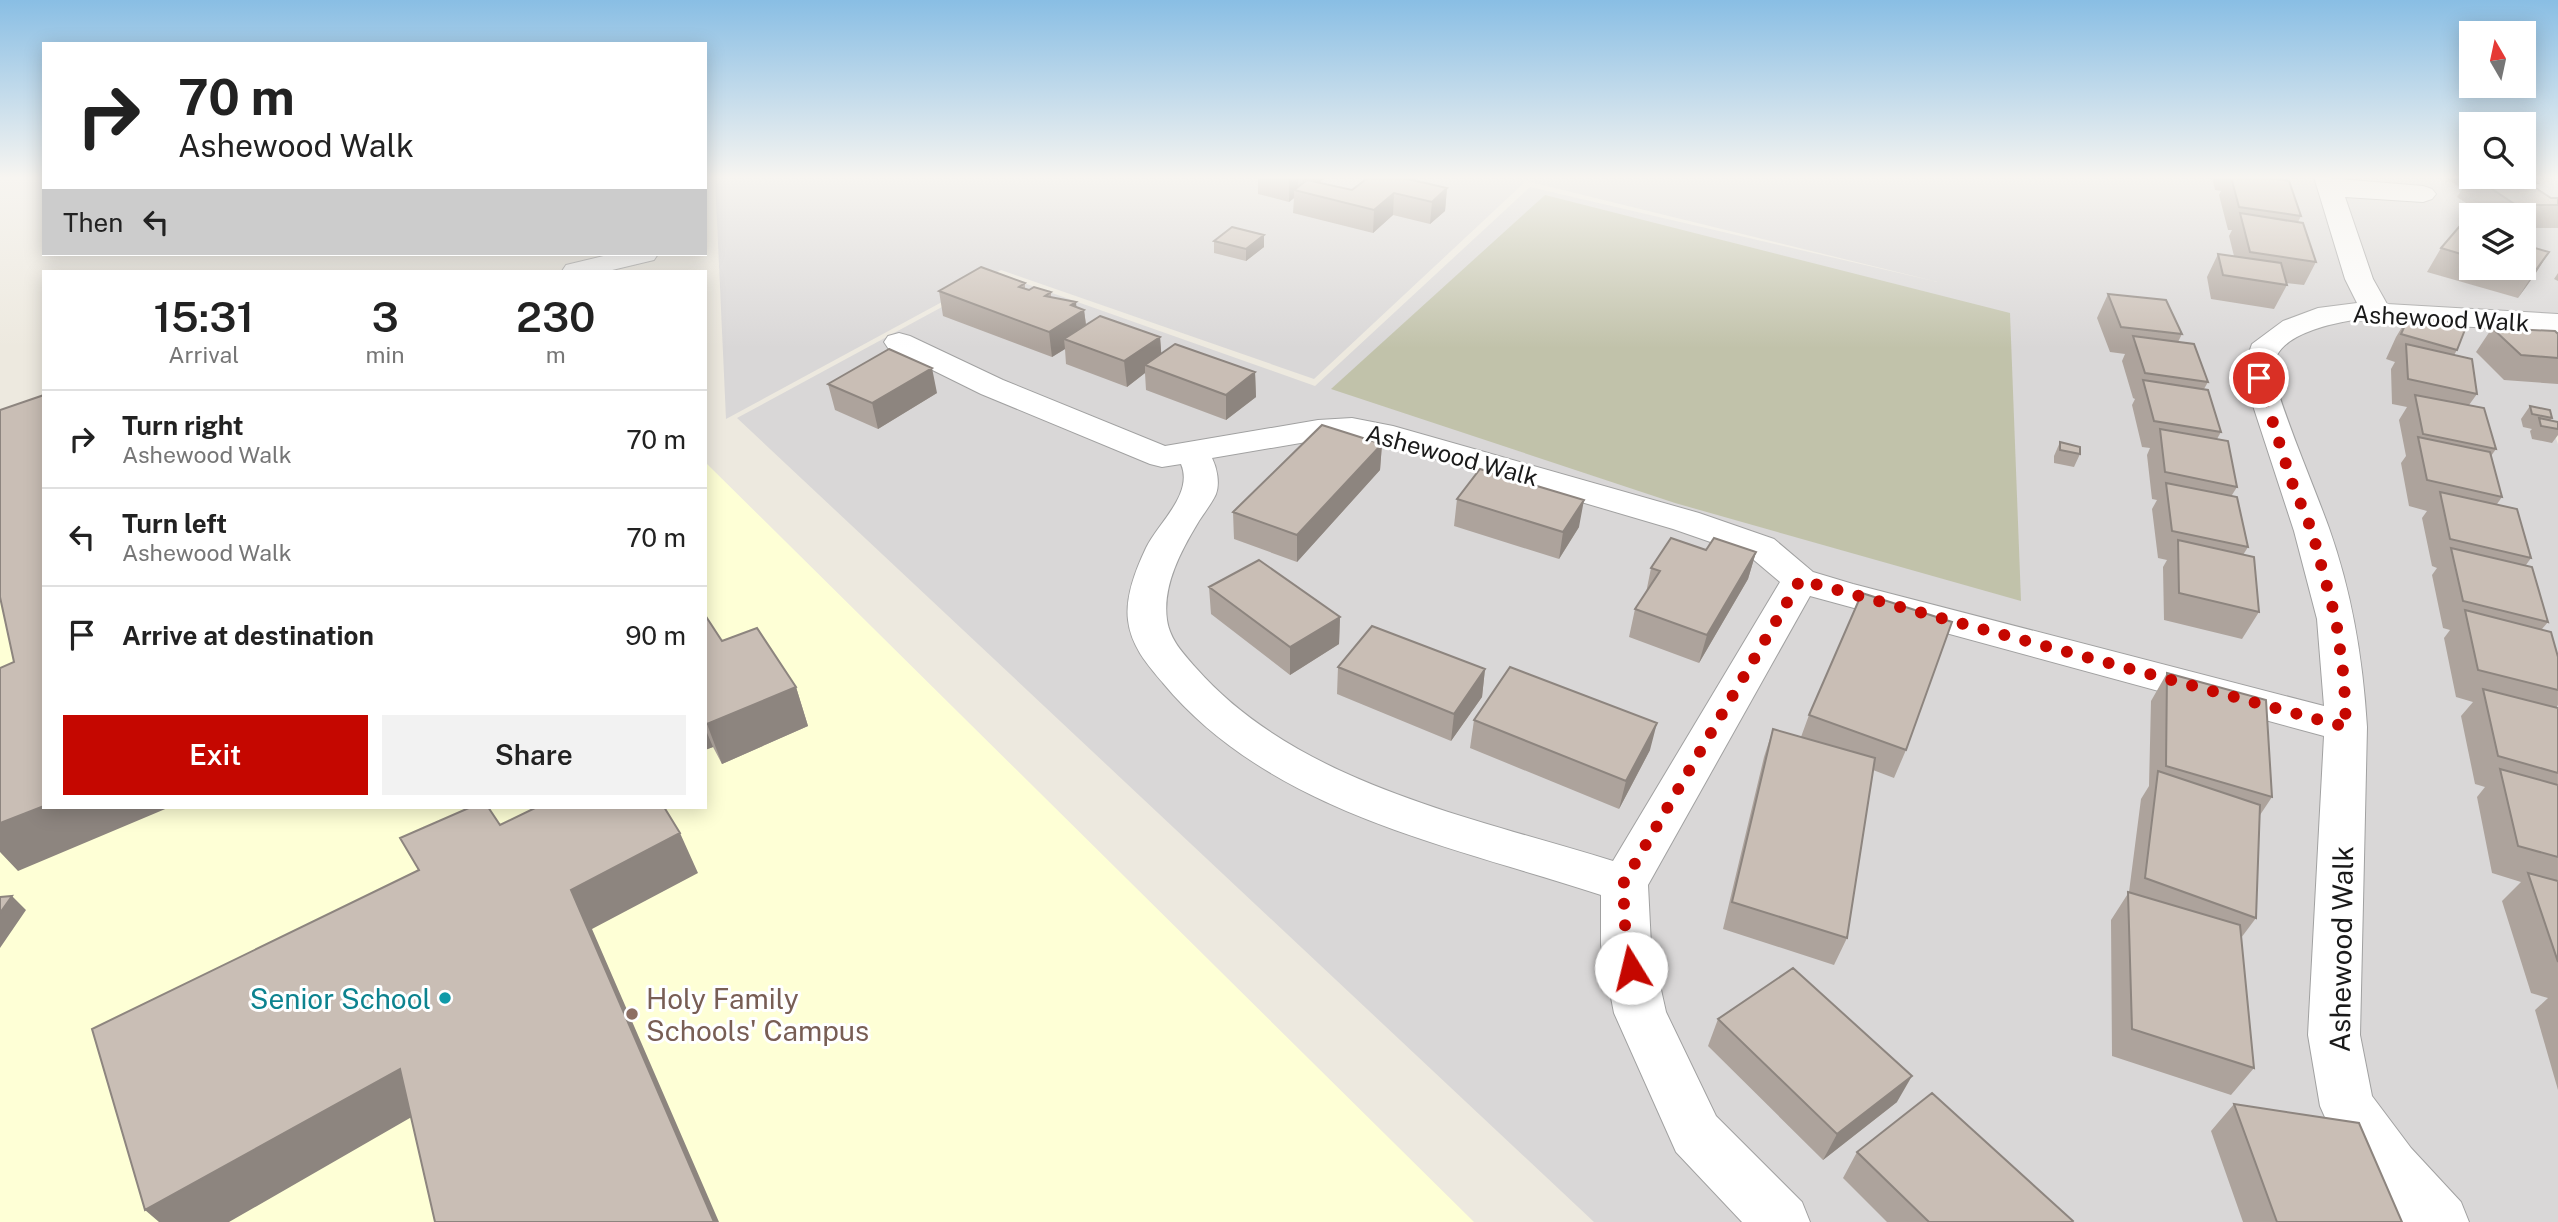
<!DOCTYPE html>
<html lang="en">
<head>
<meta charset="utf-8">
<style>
  body { margin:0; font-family:"Public Sans",sans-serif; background:#f2f2f2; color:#222; height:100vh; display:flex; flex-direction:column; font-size:26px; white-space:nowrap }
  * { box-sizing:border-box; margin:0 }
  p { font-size:23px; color:#767676 }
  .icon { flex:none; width:38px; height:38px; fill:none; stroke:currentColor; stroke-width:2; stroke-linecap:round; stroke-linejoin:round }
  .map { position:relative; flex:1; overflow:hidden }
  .panel { position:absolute; left:42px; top:270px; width:665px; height:539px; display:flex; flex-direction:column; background:#fff; border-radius:0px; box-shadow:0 4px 18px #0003 }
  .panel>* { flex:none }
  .banner { position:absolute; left:42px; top:42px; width:665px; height:214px; border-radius:0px; box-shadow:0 4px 18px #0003; background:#fff; color:#222; overflow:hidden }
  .needle { width:46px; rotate:351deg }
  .buttons { position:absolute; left:2459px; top:21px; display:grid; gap:14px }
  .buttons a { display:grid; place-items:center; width:77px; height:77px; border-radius:0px; background:#fff; box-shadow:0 4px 18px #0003; font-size:35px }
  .pin { position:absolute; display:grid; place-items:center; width:60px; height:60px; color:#fff; margin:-30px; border:4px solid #fff; border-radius:50%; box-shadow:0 2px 7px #0007 }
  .me { position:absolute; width:77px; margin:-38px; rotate:351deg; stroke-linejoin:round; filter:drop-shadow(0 0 5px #0008) }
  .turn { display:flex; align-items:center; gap:24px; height:147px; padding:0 21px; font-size:32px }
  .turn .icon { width:91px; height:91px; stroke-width:2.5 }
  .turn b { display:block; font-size:49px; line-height:60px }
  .then { display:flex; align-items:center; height:66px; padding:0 21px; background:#0003; gap:14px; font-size:26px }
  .eta { display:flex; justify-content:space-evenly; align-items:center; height:119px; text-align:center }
  .eta b { font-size:42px; font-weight:600; line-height:49px }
  .primary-button { display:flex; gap:14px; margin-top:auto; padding:14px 21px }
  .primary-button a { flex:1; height:80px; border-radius:0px; background:#c50700; color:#fff; font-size:28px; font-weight:600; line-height:80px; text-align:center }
  .primary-button a+a { background:#f2f2f2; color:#222 }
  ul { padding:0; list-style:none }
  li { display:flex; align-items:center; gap:21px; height:98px; padding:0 21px; border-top:2px solid #e0e0e0 }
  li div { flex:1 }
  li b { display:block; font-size:26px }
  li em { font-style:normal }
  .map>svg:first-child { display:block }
  .residential { fill:#d9d7d7; fill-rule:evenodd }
  .education { fill:#feffd6 }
  .construction { fill:#c1c2aa }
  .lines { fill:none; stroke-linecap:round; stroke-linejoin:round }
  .street-casing { stroke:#a1a1a1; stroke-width:2 }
  .street { fill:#fff; fill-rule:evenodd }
  .wall { fill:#ada39c }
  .shaded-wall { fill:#8d857f }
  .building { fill:#c9beb5; stroke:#8d857f; stroke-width:2 }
  .route { stroke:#c50700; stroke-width:12; stroke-dasharray:0 21.6 }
  .culture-dot { fill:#0f9aa8; stroke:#fff; stroke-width:2.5 }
  .education-dot { fill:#8d6e63; stroke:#fff; stroke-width:2.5 }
  .labels { text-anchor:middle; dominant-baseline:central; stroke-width:6; stroke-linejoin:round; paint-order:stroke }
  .street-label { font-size:24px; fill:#1a1a1a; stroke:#fff }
  .near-street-label { font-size:28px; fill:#1a1a1a; stroke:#fff }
  .near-culture-label { font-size:28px; fill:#0d838f; stroke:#fff; text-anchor:end }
  .near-education-label { font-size:28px; fill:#785e54; stroke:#fff; text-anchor:start }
</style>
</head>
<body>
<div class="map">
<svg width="2558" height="1222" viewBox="0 0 2558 1222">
  <rect width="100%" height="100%" fill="#ede9df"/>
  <path class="residential" d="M715 177H2558V428H2552L2558 444V1222H1594L737 418 1001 275 1315 386 1530 187 1938 282 1526 181 1314 379 1001 270 726 419ZM2471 215H2524V268H2471Z"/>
  <path class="education" d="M0 435 44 807H705V462L1474 1222H0Z"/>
  <path class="construction" d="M1545 195 2010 313 2021 601 1675 503 1331 389Z"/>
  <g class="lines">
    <defs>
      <path id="street" d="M2314 177 2423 186 2432 189 2436 194 2432 199 2423 202 2345 197 2373 279 2387 304 2558 314V332L2353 320C2330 324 2289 333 2277 355 2274 360 2274 367 2272 372 2287 425 2310 476 2329 528 2352 593 2363 659 2367 727L2360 1035 2372 1096 2411 1148 2461 1202 2469 1222H2402L2371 1186 2328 1124 2320 1106 2308 1035 2324 736 1810 596 1648 885 1651 945 1666 1012 1716 1116 1802 1202 1810 1222H1742L1676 1152 1614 1013 1601 945V895C1449 845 1270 812 1163 683 1147 664 1131 646 1128 620 1125 596 1136 569 1146 548 1158 523 1194 494 1181 464L1162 467 1150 464 981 394 888 348 884 342 888 336 899 333 910 336 1003 380 1165 446 1318 420 1352 418 1393 426 1699 513 1774 539 1813 572 1853 584 2324 706 2317 619 2294 531 2242 372 2252 344 2283 321 2318 308 2357 303 2345 279ZM1352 438 1377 442 1673 529 1748 555 1780 582 1613 861C1472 817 1298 784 1196 668 1183 653 1170 640 1167 620 1162 585 1182 549 1199 521 1204 513 1212 503 1216 494 1220 483 1217 468 1212 458L1318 440Z
        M612 254H658L654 260 608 271H562L566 265Z"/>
    </defs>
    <use href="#street" class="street-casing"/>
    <use href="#street" class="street"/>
  </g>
  <path class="wall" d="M1258 177H1324V179L1319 183 1352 190 1447 188 1445 211 1430 224 1393 215 1373 233 1293 213 1294 198 1289 202 1258 194Z
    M2212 177H2284L2283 180 2301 216 2298 222 2316 262 2304 285 2286 283 2287 285 2274 309 2211 299 2207 277 2218 254 2234 256 2229 236 2232 230H2228L2219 195 2221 191 2215 190Z
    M2445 177H2528L2537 183 2535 188 2551 198H2558V228H2524V215H2484L2457 197 2462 189Z
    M2471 231V268H2524L2549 252 2518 298 2427 272 2441 248Z
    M1264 235V247L1246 261 1214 253V241Z
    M2558 273V281L2554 279Z
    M1025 283V289L1051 292V297L1076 302V307L1084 310 1086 324 1160 337 1161 353 1255 372 1256 397 1226 420 1146 390 1145 373 1127 387 1066 364 1065 349 1052 357 943 316 939 291Z
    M2108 294 2182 334 2178 342 2208 382 2204 389 2221 432 2217 439 2237 487 2232 495 2248 547 2243 555 2259 612 2242 639 2164 620 2163 567 2167 560 2158 558 2152 509 2157 500 2152 499 2147 455 2150 448 2142 447 2132 405 2135 399 2133 398 2122 361 2125 354 2110 352 2097 318Z
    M2411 312 2457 350 2454 355 2477 394 2469 405 2496 449 2491 456 2502 497 2497 504 2531 558 2526 565 2548 622 2542 629 2558 657V705L2556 708H2558V1090L2535 1010 2548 998 2531 993 2502 901 2521 882 2492 873 2477 797 2485 787 2475 784 2461 716 2473 702 2456 697 2444 638 2450 630 2443 628 2432 575 2437 568 2432 566 2422 518 2427 511 2409 506 2401 463 2406 456 2399 420 2407 407 2392 404 2391 369 2395 362 2386 359 2396 337Z
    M2492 328 2558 334V384L2504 380 2476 352Z
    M828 384 937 393 878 429 835 410Z
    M2530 406 2552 418 2550 421 2558 422V435L2552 443 2532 439 2530 431 2532 429 2523 427 2521 419Z
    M2060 442 2080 454 2074 467 2054 463V456Z
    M1382 444 1380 470 1297 562 1234 539 1233 512Z
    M1457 499 1579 527 1559 559 1454 526Z
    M1706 550 1756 552 1748 579 1699 663 1629 637 1635 609 1646 593 1651 568Z
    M1209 587 1340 617 1339 644 1290 675 1211 614Z
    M705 615 722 641 796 687 808 726 722 764 713 747 705 750Z
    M1338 667 1485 669 1482 697 1451 741 1337 694Z
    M2167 673 2272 797 2260 815 2256 918 2241 938 2254 1068 2231 1095 2112 1056 2111 920 2129 892 2141 799 2149 786 2151 701Z
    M1809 715 1906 750 1894 778 1873 770 1847 938 1834 965 1723 929 1764 757 1773 729 1801 737Z
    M1474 720 1650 750 1619 809 1470 748Z
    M1718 1019 1897 1102 1823 1160 1708 1046Z
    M2234 1104 2402 1222H2243L2211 1131Z
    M1857 1152 2072 1222H1887L1843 1178Z"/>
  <path class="shaded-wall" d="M1292 177H1298V191L1294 190V198L1289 202V179Z
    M1303 177H1324V179L1306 193 1303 192Z
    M1447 188 1445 211 1430 224 1432 202Z
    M1394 193 1393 215 1373 233 1374 210Z
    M1264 235V247L1246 261V249Z
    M2549 252 2534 276 2518 298 2533 274Z
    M1076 302 1077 314 1084 310 1087 334 1064 339 1065 349 1052 357 1049 332 1071 305Z
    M1160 337 1162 362 1145 365V373L1127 387 1124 361Z
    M932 368 937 393 878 429 872 403Z
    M1255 372 1256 397 1226 420V395Z
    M1382 444 1380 470 1297 562V535Z
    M1584 500 1579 527 1559 559 1563 532Z
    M1756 552 1748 579 1699 663 1707 635Z
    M1340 617 1339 644 1290 675V647Z
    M1485 669 1482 697 1451 741 1454 714Z
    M796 687 808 726 722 764 707 724Z
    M1657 723 1650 750 1619 809 1626 781Z
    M705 728 713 747 705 750Z
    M44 806V807H170L18 871 0 852V817Z
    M680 833 698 873 592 929 719 1222H714L571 890Z
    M12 896 26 910 0 948V913Z
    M400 1069 429 1107 229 1222H159L145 1210Z
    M1912 1076 1897 1102 1823 1160 1837 1134Z"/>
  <path class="building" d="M1369 177H1399L1447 188 1432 202 1394 193 1374 210 1294 190 1307 180 1352 190Z
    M2231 177H2264L2289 181 2301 216 2239 207Z
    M2474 177H2528L2537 183H2528L2551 198H2558V205H2516Z
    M2240 213 2303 223 2316 262 2250 252Z
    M1232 227 1264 235 1246 249 1214 241Z
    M2459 227 2471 231V257L2441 248Z
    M2524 245 2549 252 2533 274 2510 268H2524Z
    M2218 254 2281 263 2287 285 2223 275Z
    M981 267 1025 283 1019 287 1029 290 1034 287 1051 292 1045 296 1076 302 1071 305 1084 310 1049 332 939 291Z
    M2108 294 2166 300 2182 334 2121 327Z
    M2411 312 2466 327 2457 350 2401 334Z
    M1100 316 1160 337 1124 361 1064 339Z
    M2492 328 2555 331 2558 334V358L2521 355Z
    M2133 336 2194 344 2208 382 2145 373Z
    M1175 344 1255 372 1226 395 1145 365Z
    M2406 344 2472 359 2477 394 2408 379Z
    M889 349 932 368 872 403 828 384Z
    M2143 380 2208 390 2221 432 2154 421Z
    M44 395V806L0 823V668L14 662 0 597V410Z
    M2415 395 2484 408 2496 449 2423 434Z
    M2530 406 2550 410 2552 418 2532 414Z
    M2539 418 2558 422V429L2541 426Z
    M1322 425 1382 444 1297 535 1233 512Z
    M2160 429 2228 441 2237 487 2165 472Z
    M2418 437 2490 452 2502 497 2427 480Z
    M2060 442 2080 447V454L2060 450Z
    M1480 469 1584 500 1563 532 1457 499Z
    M2166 483 2237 497 2248 547 2172 531Z
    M2440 492 2517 509 2531 558 2450 539Z
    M1671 538 1706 550 1714 538 1756 552 1707 635 1635 609 1660 571 1651 568Z
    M2178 540 2254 557 2259 612 2179 593Z
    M2451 548 2532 567 2548 622 2463 601Z
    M1259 560 1340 617 1290 647 1209 587Z
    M1862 593 1952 622 1906 750 1809 715Z
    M2465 610 2551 632 2558 657V690L2478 670Z
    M705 615 722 641 757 628 796 687 707 724 705 722Z
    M1372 626 1485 669 1454 714 1338 667Z
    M1510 667 1657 723 1626 781 1474 720Z
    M2167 673 2266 700 2272 797 2166 766Z
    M2483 689 2558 708V773L2498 756Z
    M1773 729 1875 758 1847 938 1732 902Z
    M2500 769 2558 785V857L2518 846Z
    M2158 771 2260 805 2256 918 2145 878Z
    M471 807H488L500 825 537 807H664L680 833 571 890 714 1222H435L400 1069 145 1210 92 1029 419 870 400 838Z
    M2528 873 2558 881V962Z
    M2128 892 2240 925 2254 1068 2132 1029Z
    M12 896 0 913V897Z
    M1793 968 1912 1076 1837 1134 1718 1019Z
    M1932 1093 2073 1221 2072 1222H1929L1857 1152Z
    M2234 1104 2359 1123 2402 1222H2277Z"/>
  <linearGradient id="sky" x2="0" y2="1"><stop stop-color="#89bee4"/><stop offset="0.51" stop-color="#f7f5f1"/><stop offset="1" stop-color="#f7f5f1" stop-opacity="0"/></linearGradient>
  <rect width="2558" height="348" fill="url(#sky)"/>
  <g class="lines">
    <path class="route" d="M1631 968 1626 945 1623 884 1800 580 2346 727 2344 679 2336 620 2312 531 2291 480 2259 378"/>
  </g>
  <circle class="culture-dot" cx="445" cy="998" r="7"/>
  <circle class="education-dot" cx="632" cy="1014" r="7"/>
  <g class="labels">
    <g class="street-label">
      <text transform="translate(2441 318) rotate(3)">Ashewood Walk</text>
      <text transform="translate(1452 455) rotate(15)">Ashewood Walk</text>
    </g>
    <g class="near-street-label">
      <text transform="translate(2341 949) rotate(-89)">Ashewood Walk</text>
    </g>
    <g class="near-culture-label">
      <text x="431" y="998">Senior School</text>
    </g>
    <g class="near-education-label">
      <text x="646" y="998">Holy Family<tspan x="646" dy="32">Schools' Campus</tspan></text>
    </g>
  </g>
</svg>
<div class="buttons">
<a><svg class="needle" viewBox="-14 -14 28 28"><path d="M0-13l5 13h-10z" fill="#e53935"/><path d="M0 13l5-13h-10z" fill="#767676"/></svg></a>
<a><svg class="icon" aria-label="search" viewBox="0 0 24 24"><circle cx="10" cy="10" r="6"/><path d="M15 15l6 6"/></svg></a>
<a><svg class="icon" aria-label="layers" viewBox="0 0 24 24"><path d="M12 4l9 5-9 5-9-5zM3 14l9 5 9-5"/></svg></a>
</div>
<div class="pin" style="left:2259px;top:378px;background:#d93025"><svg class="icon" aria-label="arrive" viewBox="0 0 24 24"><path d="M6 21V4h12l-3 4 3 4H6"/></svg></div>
<svg class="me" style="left:1631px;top:968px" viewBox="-20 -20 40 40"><circle r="19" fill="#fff"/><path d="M0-13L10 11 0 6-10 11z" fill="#c50700"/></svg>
<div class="banner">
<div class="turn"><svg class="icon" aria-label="right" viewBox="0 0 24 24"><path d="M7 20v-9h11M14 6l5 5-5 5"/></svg><div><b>70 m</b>Ashewood Walk</div></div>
<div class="then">Then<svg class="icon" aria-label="left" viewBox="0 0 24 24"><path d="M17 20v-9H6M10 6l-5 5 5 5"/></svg></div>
</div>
<section class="panel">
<div class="eta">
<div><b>15:31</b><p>Arrival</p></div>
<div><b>3</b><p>min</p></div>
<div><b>230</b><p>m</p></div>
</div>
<ul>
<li><svg class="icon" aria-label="right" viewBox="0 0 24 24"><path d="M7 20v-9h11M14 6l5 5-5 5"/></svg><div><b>Turn right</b><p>Ashewood Walk</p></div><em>70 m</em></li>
<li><svg class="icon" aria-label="left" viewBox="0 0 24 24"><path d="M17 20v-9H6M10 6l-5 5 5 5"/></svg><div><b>Turn left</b><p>Ashewood Walk</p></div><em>70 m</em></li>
<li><svg class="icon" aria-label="arrive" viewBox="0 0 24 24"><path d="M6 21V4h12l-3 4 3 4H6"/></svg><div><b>Arrive at destination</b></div><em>90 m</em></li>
</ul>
<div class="primary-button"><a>Exit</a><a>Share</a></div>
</section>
</div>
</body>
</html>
